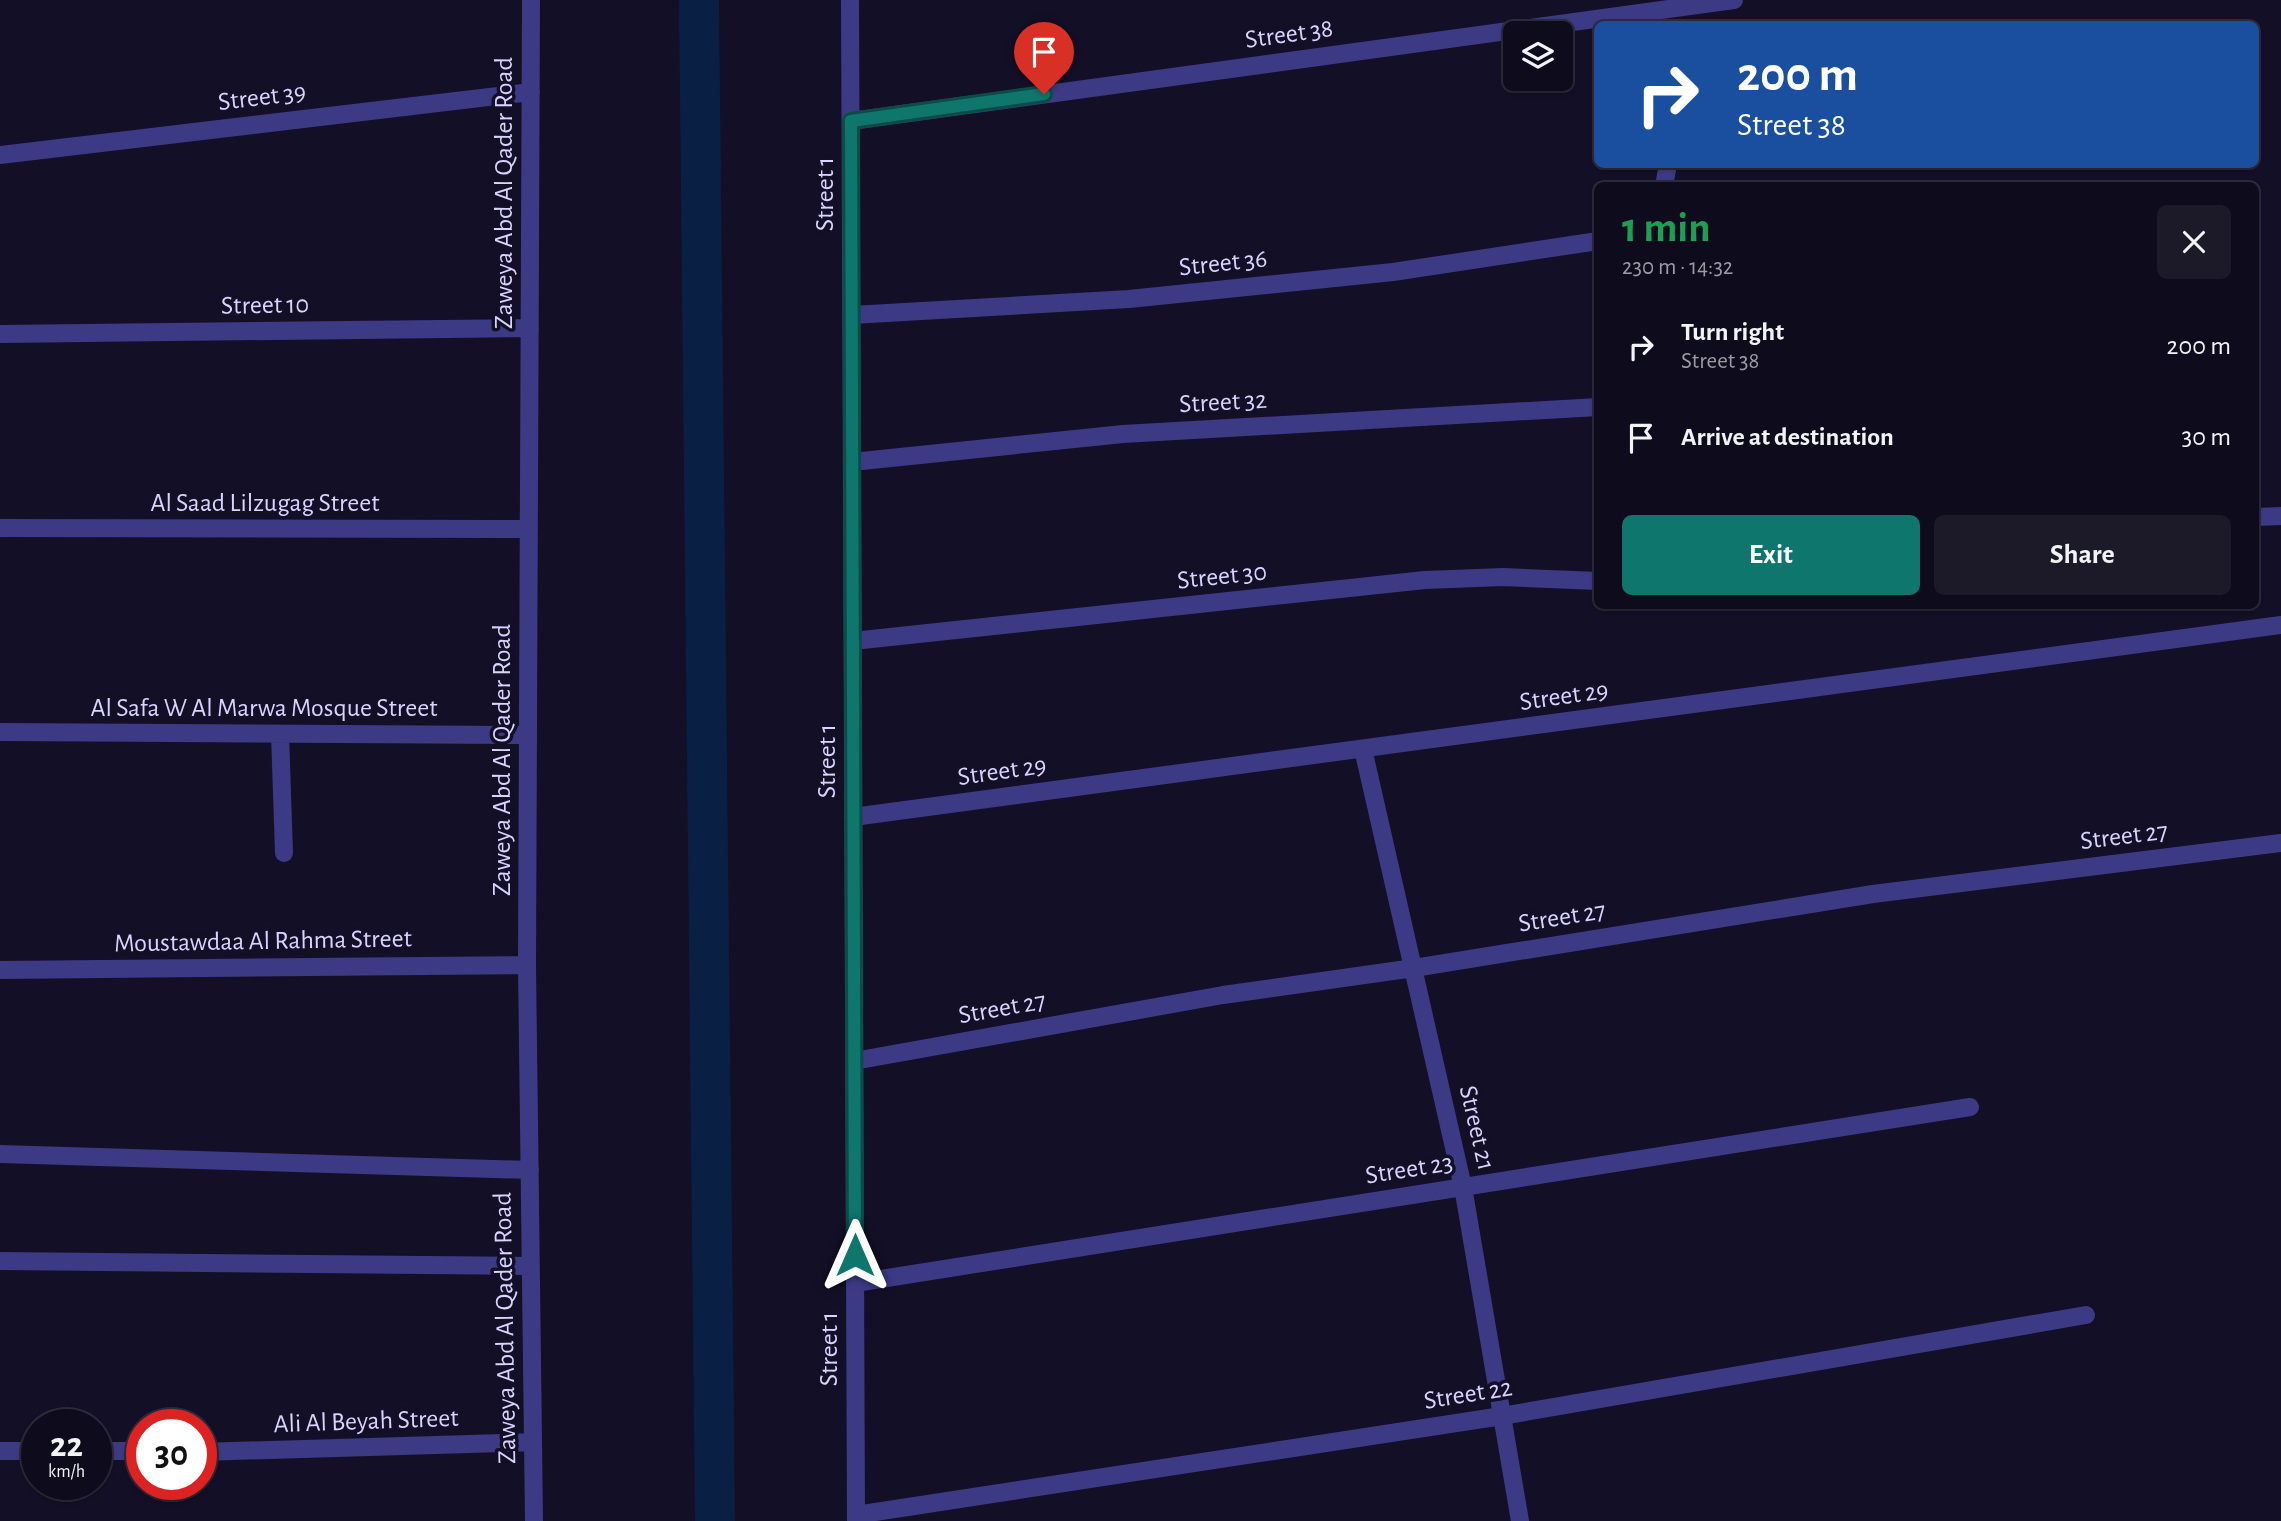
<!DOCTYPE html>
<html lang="en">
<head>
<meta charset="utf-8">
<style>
  body { margin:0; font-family:"Alegreya Sans",sans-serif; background:#1c1929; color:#f1f3f6; height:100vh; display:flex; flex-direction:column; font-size:26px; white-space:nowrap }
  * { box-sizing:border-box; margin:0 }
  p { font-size:23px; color:#9b9ba3 }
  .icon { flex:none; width:38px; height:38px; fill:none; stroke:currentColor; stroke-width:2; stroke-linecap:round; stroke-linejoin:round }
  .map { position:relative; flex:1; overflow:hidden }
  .drawer { position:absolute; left:1594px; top:182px; width:665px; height:427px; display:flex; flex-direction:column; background:#0e0b1c; border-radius:10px; box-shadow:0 2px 5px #0004,0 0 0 2px #2e2b3b }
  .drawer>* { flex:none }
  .banner { position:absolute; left:1594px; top:21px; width:665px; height:147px; border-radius:10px; box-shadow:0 2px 5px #0004,0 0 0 2px #2e2b3b; background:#1a4fa0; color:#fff; overflow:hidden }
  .controls { position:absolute; left:1503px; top:21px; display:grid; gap:14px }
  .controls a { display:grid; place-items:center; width:70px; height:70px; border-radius:10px; background:#0e0b1c; box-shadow:0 2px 5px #0004,0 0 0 2px #2e2b3b; font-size:35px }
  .speed { position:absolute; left:21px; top:1409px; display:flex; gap:14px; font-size:35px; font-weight:700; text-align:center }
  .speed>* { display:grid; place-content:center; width:91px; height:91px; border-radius:50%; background:#0e0b1c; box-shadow:0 2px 5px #0004,0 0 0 2px #2e2b3b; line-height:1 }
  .speed small { font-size:18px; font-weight:400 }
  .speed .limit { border:10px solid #d22; background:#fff; color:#111 }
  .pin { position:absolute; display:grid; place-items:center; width:60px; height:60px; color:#fff; margin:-72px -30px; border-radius:50% 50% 50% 0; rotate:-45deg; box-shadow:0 0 7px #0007 }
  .pin .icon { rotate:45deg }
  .me { position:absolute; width:77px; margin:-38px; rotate:0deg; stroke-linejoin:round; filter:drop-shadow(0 0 5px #0008) }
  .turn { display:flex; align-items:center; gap:24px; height:147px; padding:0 28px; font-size:32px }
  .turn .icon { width:91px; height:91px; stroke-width:2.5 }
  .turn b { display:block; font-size:49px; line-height:60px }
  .round { display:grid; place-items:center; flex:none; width:74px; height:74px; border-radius:10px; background:#1c1929 }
  .head { display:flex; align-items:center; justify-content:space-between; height:119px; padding:0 28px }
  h1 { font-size:42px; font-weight:600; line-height:52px; color:#1e9e55 }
  .action { display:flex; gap:14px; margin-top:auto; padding:14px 28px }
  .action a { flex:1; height:80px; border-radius:10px; background:#0f766e; color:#fff; font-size:28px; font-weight:600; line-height:80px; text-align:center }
  .action a+a { background:#1c1929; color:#f1f3f6 }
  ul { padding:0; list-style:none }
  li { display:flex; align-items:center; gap:21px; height:91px; padding:0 28px }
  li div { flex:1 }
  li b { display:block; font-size:26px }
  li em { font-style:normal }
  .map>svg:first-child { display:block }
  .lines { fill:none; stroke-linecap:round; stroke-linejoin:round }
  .canal { stroke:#0a1f44; stroke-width:40 }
  .minor { stroke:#3d3a85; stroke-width:18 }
  .route-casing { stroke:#0a4d48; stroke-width:18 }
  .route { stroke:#0f766e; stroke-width:12 }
  .labels { text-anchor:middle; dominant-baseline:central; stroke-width:7; stroke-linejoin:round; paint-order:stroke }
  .street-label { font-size:26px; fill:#d9d4ff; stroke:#130f26 }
</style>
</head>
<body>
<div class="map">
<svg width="2281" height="1521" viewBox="0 0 2281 1521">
  <rect width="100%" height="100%" fill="#130f26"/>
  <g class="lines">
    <path class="canal" d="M699 0 715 1521"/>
    <path class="minor" d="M531 0 527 965 534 1521
      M850 0 856 1521
      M851 121 1734 0
      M0 155 531 92
      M1664 186 1668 164
      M852 315 1129 299 1393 272 1598 241
      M0 334 530 328
      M852 462 1123 434 1598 407
      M2256 517 2281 516
      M0 528 529 529
      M853 641 1425 580 1503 577 1598 581
      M0 732 528 735
      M280 734 284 853
      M1363 749 1463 1187 1520 1521
      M853 817 2281 625
      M0 970 527 965
      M854 1061 1223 995 1414 968 1873 894 2281 843
      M0 1154 530 1170
      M0 1261 531 1266
      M855 1283 1970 1107
      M0 1451H37
      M96 1451H142
      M201 1452 533 1442
      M856 1515 1502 1416 2086 1315"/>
  </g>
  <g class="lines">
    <defs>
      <path id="route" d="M855 1255 851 121 1044 94"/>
    </defs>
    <use href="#route" class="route-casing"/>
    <use href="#route" class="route"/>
  </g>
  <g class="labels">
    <g class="street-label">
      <text transform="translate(1289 34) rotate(-8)">Street 38</text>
      <text transform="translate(262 97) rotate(-7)">Street 39</text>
      <text transform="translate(504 193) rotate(-90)">Zaweya Abd Al Qader Road</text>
      <text transform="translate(825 194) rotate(-90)">Street 1</text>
      <text transform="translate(1223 263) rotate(-6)">Street 36</text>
      <text transform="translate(265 305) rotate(-1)">Street 10</text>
      <text transform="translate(1223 402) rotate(-3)">Street 32</text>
      <text x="265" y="503">Al Saad Lilzugag Street</text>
      <text transform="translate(1222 576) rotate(-6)">Street 30</text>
      <text transform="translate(1564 696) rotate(-8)">Street 29</text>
      <text x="264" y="708">Al Safa W Al Marwa Mosque Street</text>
      <text transform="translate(502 760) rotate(-90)">Zaweya Abd Al Qader Road</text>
      <text transform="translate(827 761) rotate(-90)">Street 1</text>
      <text transform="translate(1002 771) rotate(-8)">Street 29</text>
      <text transform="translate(2124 836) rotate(-7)">Street 27</text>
      <text transform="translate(1562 917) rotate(-9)">Street 27</text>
      <text transform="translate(263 941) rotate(-1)">Moustawdaa Al Rahma Street</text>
      <text transform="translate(1002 1008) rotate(-10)">Street 27</text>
      <text transform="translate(1477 1128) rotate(77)">Street 21</text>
      <text transform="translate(1409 1169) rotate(-9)">Street 23</text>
      <text transform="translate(505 1328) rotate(-91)">Zaweya Abd Al Qader Road</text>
      <text transform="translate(829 1349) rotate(-90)">Street 1</text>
      <text transform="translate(1468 1394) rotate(-9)">Street 22</text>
      <text transform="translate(366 1421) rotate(-2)">Ali Al Beyah Street</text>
    </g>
  </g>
</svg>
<div class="controls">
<a><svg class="icon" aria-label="layers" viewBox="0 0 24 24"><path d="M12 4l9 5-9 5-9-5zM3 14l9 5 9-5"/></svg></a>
</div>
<div class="speed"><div>22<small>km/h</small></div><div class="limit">30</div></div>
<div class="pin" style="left:1044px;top:94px;background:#d93025"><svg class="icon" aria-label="arrive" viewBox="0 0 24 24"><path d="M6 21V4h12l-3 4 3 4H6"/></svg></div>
<svg class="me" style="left:855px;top:1255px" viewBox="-20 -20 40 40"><path d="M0-17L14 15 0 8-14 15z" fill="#0f766e" stroke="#fff" stroke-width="4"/></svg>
<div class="banner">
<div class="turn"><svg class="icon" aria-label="right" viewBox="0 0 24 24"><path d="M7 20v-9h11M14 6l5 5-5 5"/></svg><div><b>200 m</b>Street 38</div></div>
</div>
<section class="drawer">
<div class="head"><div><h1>1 min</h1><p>230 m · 14:32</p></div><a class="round"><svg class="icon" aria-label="close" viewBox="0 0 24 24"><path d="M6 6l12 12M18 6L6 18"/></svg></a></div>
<ul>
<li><svg class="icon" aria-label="right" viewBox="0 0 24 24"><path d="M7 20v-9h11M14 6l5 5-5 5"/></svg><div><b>Turn right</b><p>Street 38</p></div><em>200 m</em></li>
<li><svg class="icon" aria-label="arrive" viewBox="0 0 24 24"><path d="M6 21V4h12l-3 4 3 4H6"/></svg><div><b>Arrive at destination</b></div><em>30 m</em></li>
</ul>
<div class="action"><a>Exit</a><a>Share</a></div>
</section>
</div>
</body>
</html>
